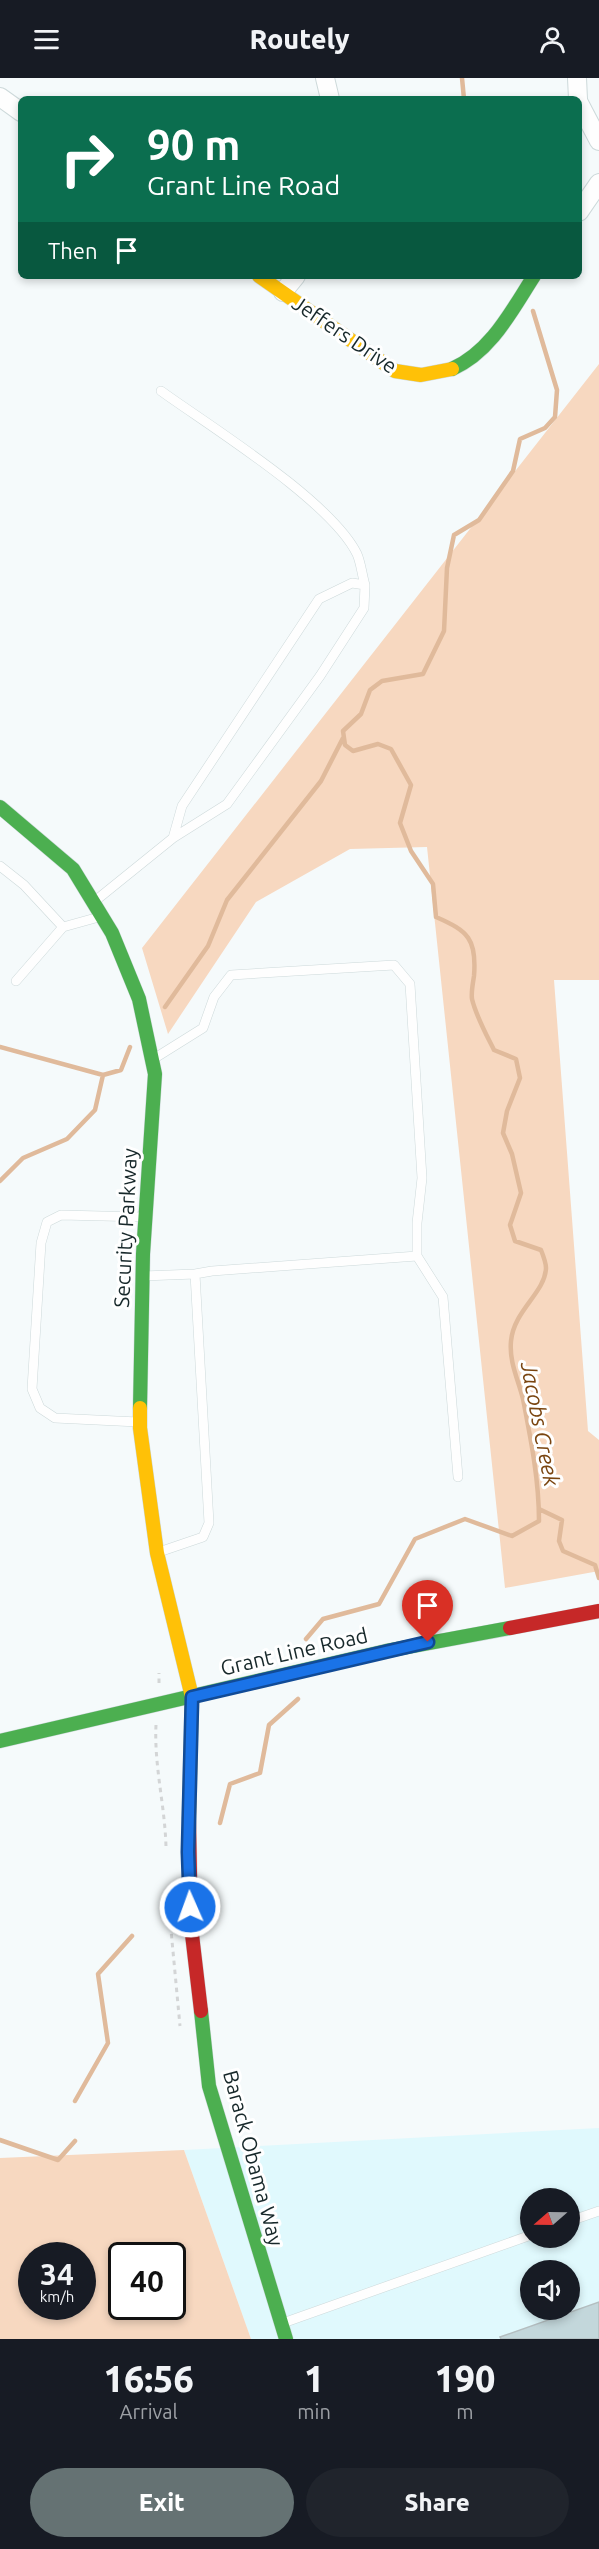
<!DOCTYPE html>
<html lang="en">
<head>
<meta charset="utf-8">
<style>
  body { margin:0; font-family:Ubuntu,sans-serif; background:#20242c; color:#f1f3f6; height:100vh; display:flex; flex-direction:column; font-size:22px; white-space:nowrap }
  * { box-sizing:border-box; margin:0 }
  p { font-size:20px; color:#9ea1a6 }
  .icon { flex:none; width:33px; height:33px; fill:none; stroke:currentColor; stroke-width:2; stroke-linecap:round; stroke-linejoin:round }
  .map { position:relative; height:2261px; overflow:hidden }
  .sheet { display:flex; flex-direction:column; background:#171b24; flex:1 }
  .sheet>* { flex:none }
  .hud { position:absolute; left:18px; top:18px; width:564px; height:183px; border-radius:9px; box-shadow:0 3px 9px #0003; background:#0b6e4f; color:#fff; overflow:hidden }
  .needle { width:39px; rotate:250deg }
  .controls { position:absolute; left:520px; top:2110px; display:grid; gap:12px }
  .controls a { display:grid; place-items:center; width:60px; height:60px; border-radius:50%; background:#171b24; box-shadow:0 3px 9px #0003; font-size:30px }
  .speed { position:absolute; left:18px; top:2164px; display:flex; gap:12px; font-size:30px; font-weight:700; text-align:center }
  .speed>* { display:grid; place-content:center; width:78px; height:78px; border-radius:50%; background:#171b24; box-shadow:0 3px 9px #0003; line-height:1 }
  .speed small { font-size:15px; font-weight:400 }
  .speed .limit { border:3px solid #111; border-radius:9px; background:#fff; color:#111 }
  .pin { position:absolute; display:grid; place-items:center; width:51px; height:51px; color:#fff; margin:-62px -26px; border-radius:50% 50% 50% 0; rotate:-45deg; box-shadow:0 0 6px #0007 }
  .pin .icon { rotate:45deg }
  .me { position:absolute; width:66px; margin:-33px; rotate:358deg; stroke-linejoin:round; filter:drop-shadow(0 0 4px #0008) }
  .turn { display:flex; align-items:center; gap:21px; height:126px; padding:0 30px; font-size:27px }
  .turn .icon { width:78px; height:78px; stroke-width:2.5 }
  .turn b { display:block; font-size:42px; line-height:51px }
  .then { display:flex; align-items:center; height:57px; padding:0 30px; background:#0003; gap:12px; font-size:22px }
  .eta { display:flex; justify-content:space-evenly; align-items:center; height:102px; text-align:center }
  .eta b { font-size:36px; font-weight:800; line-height:42px }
  .cta { display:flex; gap:12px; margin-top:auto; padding:12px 30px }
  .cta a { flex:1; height:69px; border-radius:36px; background:#657273; color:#fff; font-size:24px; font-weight:800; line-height:69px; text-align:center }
  .cta a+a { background:#20242c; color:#f1f3f6 }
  header { display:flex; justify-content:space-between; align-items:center; height:78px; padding:0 30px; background:#171b24; font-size:27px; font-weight:800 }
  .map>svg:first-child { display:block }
  .built { fill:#e0f9fd; fill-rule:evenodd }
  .forest { fill:#f7d8c0; fill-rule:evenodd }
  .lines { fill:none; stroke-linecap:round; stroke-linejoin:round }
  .stream { stroke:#e0ba9b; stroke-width:4.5 }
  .building { fill:#c3d7db; stroke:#b4bec0; stroke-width:1.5 }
  .lane-casing { stroke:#cdd9da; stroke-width:10 }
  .street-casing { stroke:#cdd9da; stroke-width:20 }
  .fast-casing { stroke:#cdd9da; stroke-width:15 }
  .slow-casing { stroke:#cdd9da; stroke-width:15 }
  .jam-casing { stroke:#cdd9da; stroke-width:15 }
  .path { stroke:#d3d5d6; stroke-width:3; stroke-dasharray:4.5 4.5; stroke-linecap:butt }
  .lane { stroke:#fefefe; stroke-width:9 }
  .street { stroke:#fefefe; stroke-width:18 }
  .fast { stroke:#4caf50; stroke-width:14 }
  .slow { stroke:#ffc107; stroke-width:14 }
  .jam { stroke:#c62828; stroke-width:14 }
  .route-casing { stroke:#114b97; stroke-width:15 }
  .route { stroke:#1a73e8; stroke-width:10 }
  .labels { text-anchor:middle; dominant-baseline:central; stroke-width:6; stroke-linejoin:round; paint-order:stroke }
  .street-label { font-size:21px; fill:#17282a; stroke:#fff }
  .water-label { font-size:22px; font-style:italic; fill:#7a4510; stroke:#fff }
</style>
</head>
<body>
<header><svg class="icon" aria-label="menu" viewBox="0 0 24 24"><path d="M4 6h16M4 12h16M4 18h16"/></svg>Routely<svg class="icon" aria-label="person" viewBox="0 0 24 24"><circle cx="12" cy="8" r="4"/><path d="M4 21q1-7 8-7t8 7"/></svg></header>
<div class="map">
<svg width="599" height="2261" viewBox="0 0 599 2261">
  <rect width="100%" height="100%" fill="#f5fafb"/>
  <path class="built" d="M599 2050V2261H251L184 2072ZM531 2121H570V2160H531ZM531 2193H570V2232H531Z"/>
  <path class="forest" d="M599 286V902H554L588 1353 599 1362V1493L505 1510 427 769 350 771 256 824 168 956 142 870Z
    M184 2072 251 2261H0V2080ZM32 2178H82V2229H32ZM122 2178H172V2229H122Z"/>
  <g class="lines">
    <path class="stream" d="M462 0 464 21
      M165 929 208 868 227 822 321 703 343 660
      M0 969 103 997 121 992 130 969
      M0 1103 23 1080 67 1061 95 1032 103 997
      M539 1431 562 1442 559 1463 563 1473 595 1487 599 1500
      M306 1561 323 1541 379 1526 415 1461 465 1441 512 1458 539 1443C539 1402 531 1362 523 1321 518 1301 509 1284 511 1263 514 1232 545 1215 546 1190 546 1185 543 1177 541 1172L515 1163 510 1147 521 1115 512 1076 503 1055 507 1033 520 1000 516 981 494 972C486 956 476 938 472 921 471 914 473 905 474 898 477 861 468 853 436 839L433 806 411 773 400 745 411 707 391 671 378 666 353 673 345 667 343 653 361 636 370 612 382 603 423 596 444 553 447 490 454 457 479 442 513 393 520 361 545 350 555 339 557 312 533 233
      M220 1745 230 1706 260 1695 269 1647 298 1621
      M75 2023 108 1965 98 1896 132 1858
      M0 2062 58 2082 75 2063"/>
  </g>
  <path class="building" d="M599 2224V2261H501L500 2259Z"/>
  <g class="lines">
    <defs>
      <path id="lane" d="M161 313C211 349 331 423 357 476 361 485 362 497 365 507
        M0 788 24 807 63 849
        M95 823 173 760 182 728 319 521 352 505 365 507 364 530 320 598 227 726 173 760
        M16 903 63 849 99 839
        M155 980 203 950 214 919 231 897 394 887 410 906 422 1100 417 1145V1178L212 1193 195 1196 209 1445 203 1459 159 1474
        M417 1178 443 1219 458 1399
        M143 1198 195 1196
        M138 1344 55 1340 40 1330 32 1311 41 1165 47 1144 61 1137 144 1139
        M570 2143 599 2133
        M283 2245 531 2157"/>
      <path id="street" d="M325 0 330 21
        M577 0 578 21
        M0 19 21 34
        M579 25 599 63
        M579 134 599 105
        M283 214 296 198"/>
      <path id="fast" d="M452 291C491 274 512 232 534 198
        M0 729 73 791 112 855 139 921 155 996 143 1176 140 1330
        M0 1663 386 1573 510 1550
        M201 1933 209 2008 286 2261"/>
      <path id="slow" d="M259 198 395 293 421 297 452 291
        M140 1330V1350L157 1475 192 1619 189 1740"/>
      <path id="jam" d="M510 1550 599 1533
        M189 1740 191 1848 201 1933"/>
    </defs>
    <use href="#lane" class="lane-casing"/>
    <use href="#street" class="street-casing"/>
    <use href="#fast" class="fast-casing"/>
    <use href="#slow" class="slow-casing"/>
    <use href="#jam" class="jam-casing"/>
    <path class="path" d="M159 1605V1595
      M156 1647C154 1688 165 1728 166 1769
      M168 1820 180 1948"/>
    <use href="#lane" class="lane"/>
    <use href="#street" class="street"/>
    <use href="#fast" class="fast"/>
    <use href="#slow" class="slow"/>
    <use href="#jam" class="jam"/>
  </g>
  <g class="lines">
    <defs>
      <path id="route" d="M190 1829 188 1774 192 1619 428 1564"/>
    </defs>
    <use href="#route" class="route-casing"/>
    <use href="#route" class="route"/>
  </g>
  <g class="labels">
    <g class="street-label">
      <text transform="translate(345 256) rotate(34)">Jeffers Drive</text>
      <text transform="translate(125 1150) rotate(-87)">Security Parkway</text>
      <text transform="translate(294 1573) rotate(-13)">Grant Line Road</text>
      <text transform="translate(254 2080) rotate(75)">Barack Obama Way</text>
    </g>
    <g class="water-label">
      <text transform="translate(541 1346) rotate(79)">Jacobs Creek</text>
    </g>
  </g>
</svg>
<div class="controls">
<a><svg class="needle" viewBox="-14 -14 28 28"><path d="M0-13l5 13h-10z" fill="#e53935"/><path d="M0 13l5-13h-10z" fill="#9ea1a6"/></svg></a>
<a><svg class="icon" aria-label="sound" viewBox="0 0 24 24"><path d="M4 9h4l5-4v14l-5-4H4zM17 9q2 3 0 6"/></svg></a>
</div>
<div class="speed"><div>34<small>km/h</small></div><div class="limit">40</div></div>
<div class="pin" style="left:428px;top:1564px;background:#d93025"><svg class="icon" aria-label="arrive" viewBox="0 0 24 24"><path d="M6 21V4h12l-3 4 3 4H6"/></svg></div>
<svg class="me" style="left:190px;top:1829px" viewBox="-20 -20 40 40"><circle r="17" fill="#1a73e8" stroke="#fff" stroke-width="3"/><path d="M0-11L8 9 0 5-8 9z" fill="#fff"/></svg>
<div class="hud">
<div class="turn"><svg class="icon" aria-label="right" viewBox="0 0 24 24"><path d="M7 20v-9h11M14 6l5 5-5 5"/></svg><div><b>90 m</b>Grant Line Road</div></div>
<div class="then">Then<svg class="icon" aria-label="arrive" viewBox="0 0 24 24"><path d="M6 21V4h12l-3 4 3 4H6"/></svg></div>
</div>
</div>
<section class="sheet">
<div class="eta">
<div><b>16:56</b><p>Arrival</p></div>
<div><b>1</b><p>min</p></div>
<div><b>190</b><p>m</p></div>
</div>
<div class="cta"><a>Exit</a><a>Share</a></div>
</section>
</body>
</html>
